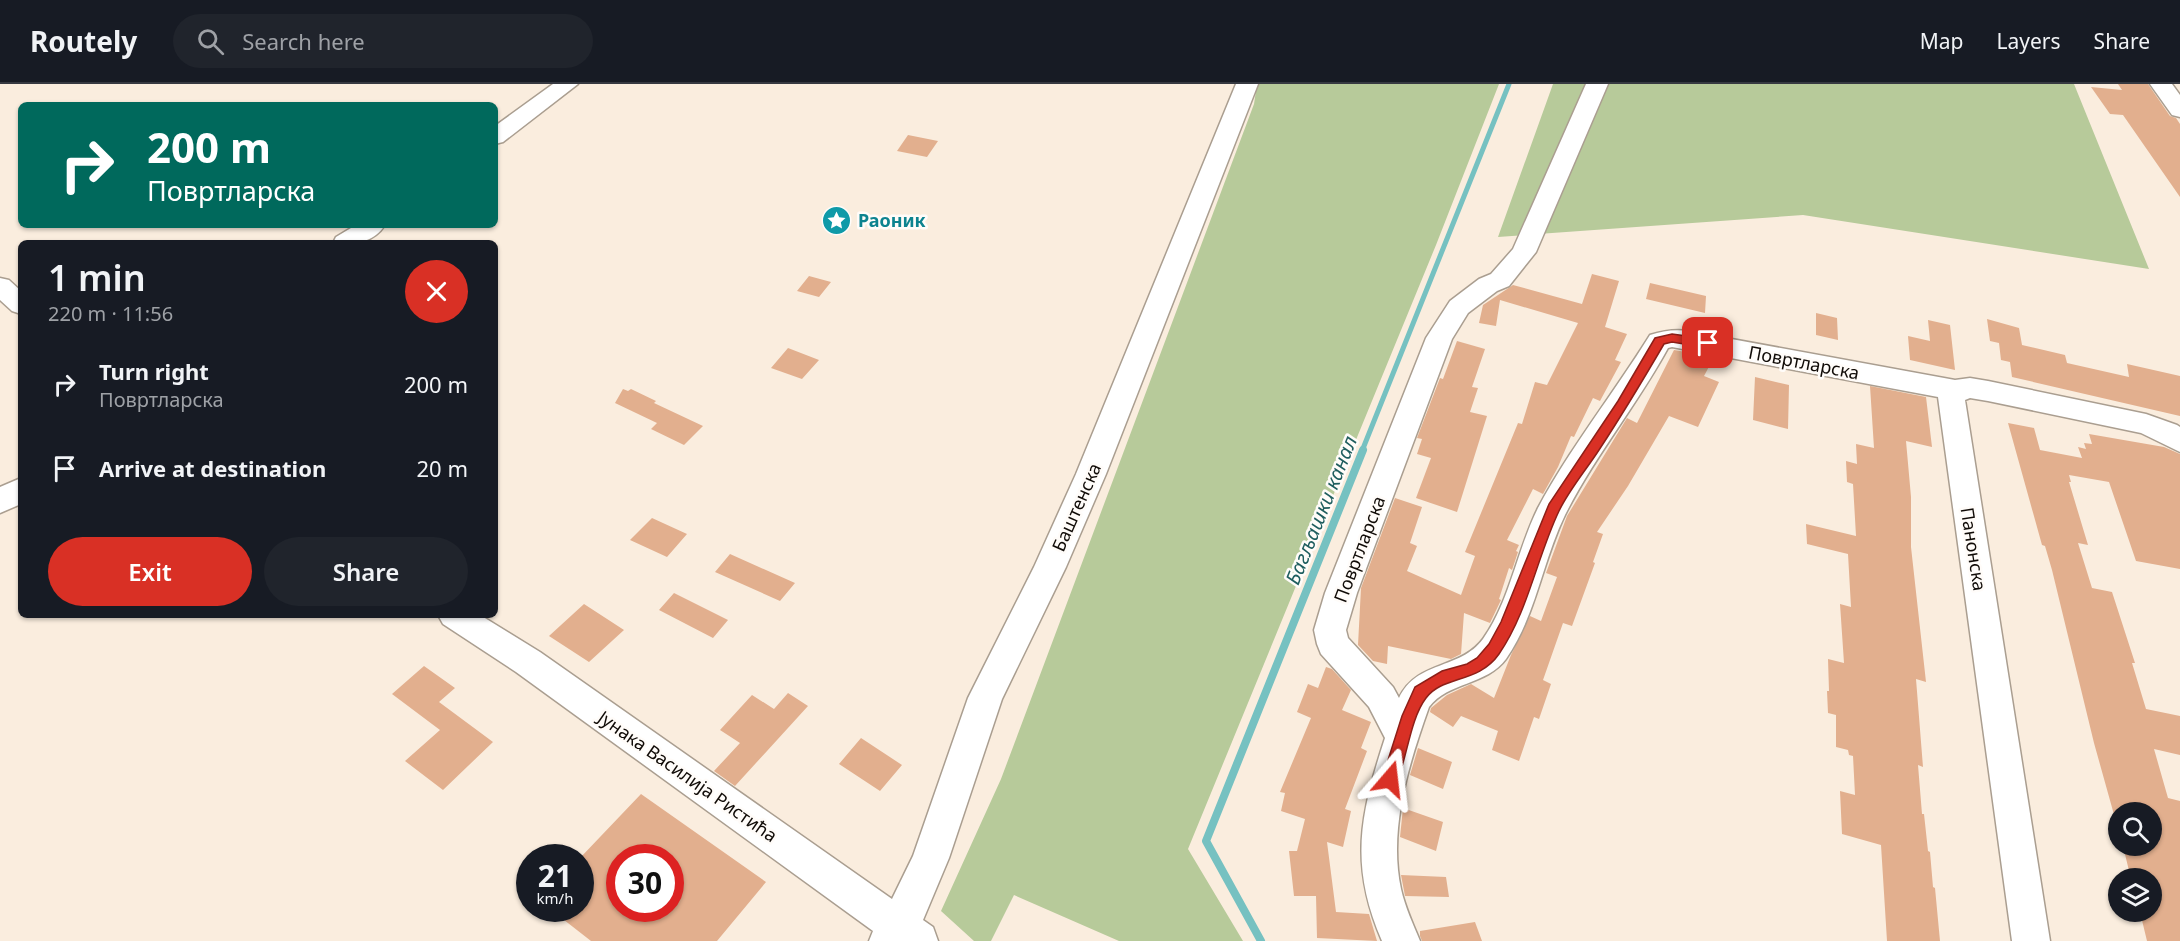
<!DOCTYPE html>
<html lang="en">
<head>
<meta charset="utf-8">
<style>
  body { margin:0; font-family:"Noto Sans",sans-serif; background:#20242c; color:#f1f3f6; height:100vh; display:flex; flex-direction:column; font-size:22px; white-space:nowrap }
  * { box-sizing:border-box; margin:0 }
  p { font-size:20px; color:#9ea1a6 }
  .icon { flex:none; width:33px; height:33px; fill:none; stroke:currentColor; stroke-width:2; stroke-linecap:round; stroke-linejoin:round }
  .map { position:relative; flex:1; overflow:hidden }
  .drawer { position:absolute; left:18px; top:156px; width:480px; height:378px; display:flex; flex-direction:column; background:#171b24; border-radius:9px; box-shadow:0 2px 4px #0004 }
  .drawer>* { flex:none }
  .top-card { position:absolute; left:18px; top:18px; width:480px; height:126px; border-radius:9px; box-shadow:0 2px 4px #0004; background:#00695c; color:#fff; overflow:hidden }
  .buttons { position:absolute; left:2108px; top:718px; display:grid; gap:12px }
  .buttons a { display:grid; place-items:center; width:54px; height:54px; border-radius:50%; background:#171b24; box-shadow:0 2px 4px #0004; font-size:30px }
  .speed { position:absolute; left:516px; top:760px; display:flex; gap:12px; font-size:30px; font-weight:700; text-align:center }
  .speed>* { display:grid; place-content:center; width:78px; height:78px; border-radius:50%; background:#171b24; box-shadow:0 2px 4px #0004; line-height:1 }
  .speed small { font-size:15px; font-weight:400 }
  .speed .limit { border:9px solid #d22; background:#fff; color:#111 }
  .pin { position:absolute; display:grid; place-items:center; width:51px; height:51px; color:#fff; margin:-26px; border-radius:12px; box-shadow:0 3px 9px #0006 }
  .me { position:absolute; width:66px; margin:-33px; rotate:17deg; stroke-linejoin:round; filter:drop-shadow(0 0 4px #0008) }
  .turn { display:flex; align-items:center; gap:21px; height:126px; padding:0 30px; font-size:27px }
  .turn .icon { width:78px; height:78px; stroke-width:2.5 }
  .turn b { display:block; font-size:42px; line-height:51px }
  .round { display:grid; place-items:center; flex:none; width:63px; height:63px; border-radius:32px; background:#20242c }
  .overview { display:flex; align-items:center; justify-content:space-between; height:102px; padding:0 30px }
  h1 { font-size:36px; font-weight:600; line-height:45px }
  .primary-button { display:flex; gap:12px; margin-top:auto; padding:12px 30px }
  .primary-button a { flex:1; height:69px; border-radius:36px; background:#d93025; color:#fff; font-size:24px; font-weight:600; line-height:69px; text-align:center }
  .primary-button a+a { background:#20242c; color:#f1f3f6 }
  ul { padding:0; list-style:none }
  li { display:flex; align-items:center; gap:18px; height:84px; padding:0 30px }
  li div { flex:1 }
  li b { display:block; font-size:22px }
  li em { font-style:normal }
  header { display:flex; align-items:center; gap:36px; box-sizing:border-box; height:84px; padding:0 30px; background:#171b24; border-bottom:2px solid #363941 }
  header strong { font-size:28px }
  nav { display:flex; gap:33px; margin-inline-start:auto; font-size:21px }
  .search { width:420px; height:54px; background:#20242c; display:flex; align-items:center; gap:15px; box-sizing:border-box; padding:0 21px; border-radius:33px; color:#9ea1a6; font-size:22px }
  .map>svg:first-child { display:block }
  .green { fill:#b7ca9a }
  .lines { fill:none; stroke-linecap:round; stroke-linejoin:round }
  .stream-far1 { stroke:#76c1c1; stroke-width:5 }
  .stream { stroke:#76c1c1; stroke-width:8 }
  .building { fill:#e2af8e; fill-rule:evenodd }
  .minor-casing { stroke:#aa9e90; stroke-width:3 }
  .minor { fill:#fff; fill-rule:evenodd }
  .route { fill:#d93025; stroke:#8d1f18; stroke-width:1.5 }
  .labels { text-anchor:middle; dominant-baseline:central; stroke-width:5; stroke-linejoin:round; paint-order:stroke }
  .culture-label { font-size:18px; font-weight:bold; fill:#0d838f; stroke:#fffcf9; text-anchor:start }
  .street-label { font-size:18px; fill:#100b07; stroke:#fffcf9 }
  .water-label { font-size:20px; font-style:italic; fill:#205e5f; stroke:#fffcf9 }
</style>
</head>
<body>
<header>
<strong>Routely</strong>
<div class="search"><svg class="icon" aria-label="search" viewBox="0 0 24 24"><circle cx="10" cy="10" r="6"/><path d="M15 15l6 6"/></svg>Search here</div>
<nav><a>Map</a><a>Layers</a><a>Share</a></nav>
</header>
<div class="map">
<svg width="2180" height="857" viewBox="0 0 2180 857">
  <rect width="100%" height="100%" fill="#faedde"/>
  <path class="green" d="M1257 0H1499L1436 161 1188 765 1243 857H1119L1014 811 991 857H974L941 827 1001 695 1254 20Z
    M1553 0H2074L2149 185 1803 131 1498 153Z"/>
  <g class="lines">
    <path class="stream-far1" d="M1362 367 1509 0"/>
    <path class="stream" d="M1261 857 1206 757 1363 366"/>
  </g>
  <path class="building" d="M2118 0H2148L2170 32 2176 34 2180 40V113L2123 31 2110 30 2091 3 2122 6Z
    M908 51 938 57 927 73 897 67Z
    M1592 190 1619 197 1605 243 1627 250 1615 276 1621 278 1600 317 1593 314 1574 353 1571 352 1558 383 1543 410 1533 405 1507 456 1519 461 1516 467 1518 468 1512 486 1509 484 1499 515 1501 516 1490 539 1464 529 1461 570 1451 575 1388 562 1387 580 1373 577 1358 561 1361 504 1395 414 1422 423 1410 459 1417 462 1407 487 1461 511 1475 472 1465 468 1518 339 1522 340 1535 298 1547 301 1578 239 1500 216 1496 242 1479 239 1483 221 1513 201 1582 220Z
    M809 192 831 198 819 213 797 207Z
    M1650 199 1706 212 1705 229 1646 215Z
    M1816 229 1837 234 1838 256 1816 251Z
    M1987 235 2019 244 2022 261 2065 271 2067 279 2129 293 2127 280 2180 292V332L2012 293 2010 278 2001 276 1999 259 1990 257Z
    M1928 236 1950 241 1955 286 1910 276 1908 252 1930 257Z
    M1457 257 1485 265 1472 303 1478 304 1470 328 1487 332 1457 428 1416 414 1431 374 1417 370 1422 355 1417 354 1440 294 1443 295Z
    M788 264 819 276 802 295 771 284Z
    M1674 266 1692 269 1712 277 1704 292 1719 298 1698 343 1669 332 1628 402 1597 448 1603 450 1593 478 1595 479 1572 542 1563 539 1543 596 1551 600 1539 635 1534 633 1519 677 1492 666 1498 647 1461 632 1453 643 1430 628 1431 624 1447 611 1471 600 1494 614 1511 571 1530 532 1541 537 1557 493 1546 489 1567 432 1627 334 1637 339Z
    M1755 293 1789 301 1788 345 1753 336Z
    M1870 302 1926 313 1932 363 1906 357 1911 413V463L1926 598 1916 595 1923 683 1918 681 1922 730H1924L1928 767 1930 768 1933 803 1935 804 1940 857H1887L1881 761 1842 750 1840 707 1855 711 1853 672 1849 671 1848 666 1836 663V631L1828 629 1827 607H1829L1828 575 1844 579 1840 520 1851 523 1848 470 1807 460 1806 440 1856 452 1853 400 1847 398 1846 377 1857 380 1856 360 1874 364Z
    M623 305 628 307 631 305 656 317 654 319 703 342 684 361 651 345 657 339 615 319Z
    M2008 339 2034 344 2040 366 2082 374 2078 363 2086 365 2084 359 2092 360 2089 350 2164 363 2180 370V485L2136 477 2109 398 2069 391 2071 398H2069L2088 461 2078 459 2092 504 2112 508 2135 579H2132L2146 625 2180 632V671L2154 665 2168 714 2180 717V857H2147L2140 828H2151V795H2131L2123 762H2151V729H2118V745L2094 659 2052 486 2045 462 2042 461Z
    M652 434 687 450 667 473 630 456Z
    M730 470 795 499 780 517 715 488Z
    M674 509 728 536 713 554 659 526Z
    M584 520 624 546 589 578 549 552Z
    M424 582 455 604 439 618 493 658 443 706 405 677 440 646 392 610Z
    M1326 583 1332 585 1351 606 1342 626 1371 638 1361 664 1367 667 1345 725 1351 727 1343 763 1327 758 1336 828 1369 830 1377 857 1317 854 1316 812H1294L1289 767H1297L1305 735 1281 727 1285 709 1280 708 1311 634 1297 628 1308 600 1318 604Z
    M788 609 808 622 735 702 714 687 740 659 720 646 752 611 774 625Z
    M861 654 902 681 880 707 839 680Z
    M1418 664 1452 678 1443 705 1410 691Z
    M641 710 766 798 717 857H591L550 825H580V774ZM620 774H670V825H620Z
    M1403 724 1443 738 1436 767 1400 753Z
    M1401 791 1446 793 1449 813 1405 812Z
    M1475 838 1482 857H1422L1420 852V847Z"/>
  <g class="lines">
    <defs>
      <path id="minor" d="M553 0H578L503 58 495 60V42Z
        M1236 0H1258L1106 390 1066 483 1002 615 949 774 923 836 933 843 938 857H869L873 847 516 588 443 540 438 531H480L540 568 892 815 913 772 968 614 1034 483 1076 390Z
        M1586 0H1608L1536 168 1509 202 1497 207 1468 229 1452 255 1357 509 1346 546 1348 554 1393 603 1399 614C1417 576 1460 586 1483 555 1510 517 1517 466 1538 424 1570 364 1614 309 1650 251 1663 247 1674 245 1688 247L1955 296 1970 294 1988 297 2146 330 2177 341 2180 343V368L2141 349 1988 317 1970 314 1965 316 2050 857H2012L1938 313 1672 263 1668 264C1637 321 1594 373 1565 431 1542 478 1536 532 1506 575 1487 601 1448 598 1429 623 1409 679 1388 745 1401 805 1405 823 1413 840 1420 857H1382C1349 781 1360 731 1385 654L1369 623 1321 570 1317 560 1314 546 1325 509 1426 254 1450 217 1479 195 1491 190 1513 165Z
        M2150 0H2172L2180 11V33L2172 31Z
        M356 141H385C372 161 354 159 333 159L336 153Z
        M0 194 9 196 21 207V230L12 227 0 216Z
        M21 394V420L0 429V403Z"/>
    </defs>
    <use href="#minor" class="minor-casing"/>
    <use href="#minor" class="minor"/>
  </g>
  <path class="route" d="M1672 250 1708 255 1715 259 1708 264 1672 258 1664 260C1643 296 1622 331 1599 366 1586 386 1569 406 1559 427 1537 473 1528 528 1499 570 1478 600 1443 591 1426 614 1410 635 1407 675 1396 700L1390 702 1385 700 1382 695 1402 632 1415 603 1442 587 1467 580 1477 574 1489 560 1501 538 1549 420 1618 317 1655 254Z"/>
  <defs>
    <symbol id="sight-disc" viewBox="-11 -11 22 22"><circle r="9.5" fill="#0f9aa8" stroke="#fffcf9"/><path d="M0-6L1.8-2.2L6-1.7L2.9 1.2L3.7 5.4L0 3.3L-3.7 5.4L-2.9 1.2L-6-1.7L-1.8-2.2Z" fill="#fff"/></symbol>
  </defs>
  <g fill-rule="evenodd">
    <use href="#sight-disc" x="820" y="120" width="33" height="33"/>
  </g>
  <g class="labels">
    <g class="culture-label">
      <text x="858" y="136">Раоник</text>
    </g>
    <g class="street-label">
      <text transform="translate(1804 278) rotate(11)">Повртларска</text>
      <text transform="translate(1076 423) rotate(-66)">Баштенска</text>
      <text transform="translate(1359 465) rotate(-69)">Повртларска</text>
      <text transform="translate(1974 465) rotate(81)">Панонска</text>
      <text transform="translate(688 692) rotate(35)">Јунака Василија Ристића</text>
    </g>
    <g class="water-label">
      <text transform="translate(1321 426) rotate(-68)">Багљашки канал</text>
    </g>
  </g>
</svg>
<div class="buttons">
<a><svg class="icon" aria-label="search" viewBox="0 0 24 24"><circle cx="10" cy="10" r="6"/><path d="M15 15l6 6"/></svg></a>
<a><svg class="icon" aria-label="layers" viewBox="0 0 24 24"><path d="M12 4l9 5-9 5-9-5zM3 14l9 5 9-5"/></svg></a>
</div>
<div class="speed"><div>21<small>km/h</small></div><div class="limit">30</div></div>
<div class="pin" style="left:1708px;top:259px;background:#d93025"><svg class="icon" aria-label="arrive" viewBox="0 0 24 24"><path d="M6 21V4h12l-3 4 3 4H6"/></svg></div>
<svg class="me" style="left:1390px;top:695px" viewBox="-20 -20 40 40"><path d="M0-17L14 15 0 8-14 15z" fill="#d93025" stroke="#fff" stroke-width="4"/></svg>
<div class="top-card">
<div class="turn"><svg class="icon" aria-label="right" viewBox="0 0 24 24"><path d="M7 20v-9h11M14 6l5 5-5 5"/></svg><div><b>200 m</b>Повртларска</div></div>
</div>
<section class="drawer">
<div class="overview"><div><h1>1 min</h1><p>220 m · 11:56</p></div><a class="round" style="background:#d93025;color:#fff"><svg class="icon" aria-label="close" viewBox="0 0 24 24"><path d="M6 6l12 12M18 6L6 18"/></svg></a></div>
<ul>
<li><svg class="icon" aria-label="right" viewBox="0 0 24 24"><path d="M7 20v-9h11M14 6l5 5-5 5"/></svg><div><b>Turn right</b><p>Повртларска</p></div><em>200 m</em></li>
<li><svg class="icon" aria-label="arrive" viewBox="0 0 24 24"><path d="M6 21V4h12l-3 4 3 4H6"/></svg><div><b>Arrive at destination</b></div><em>20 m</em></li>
</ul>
<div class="primary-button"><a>Exit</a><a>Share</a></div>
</section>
</div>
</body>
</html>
